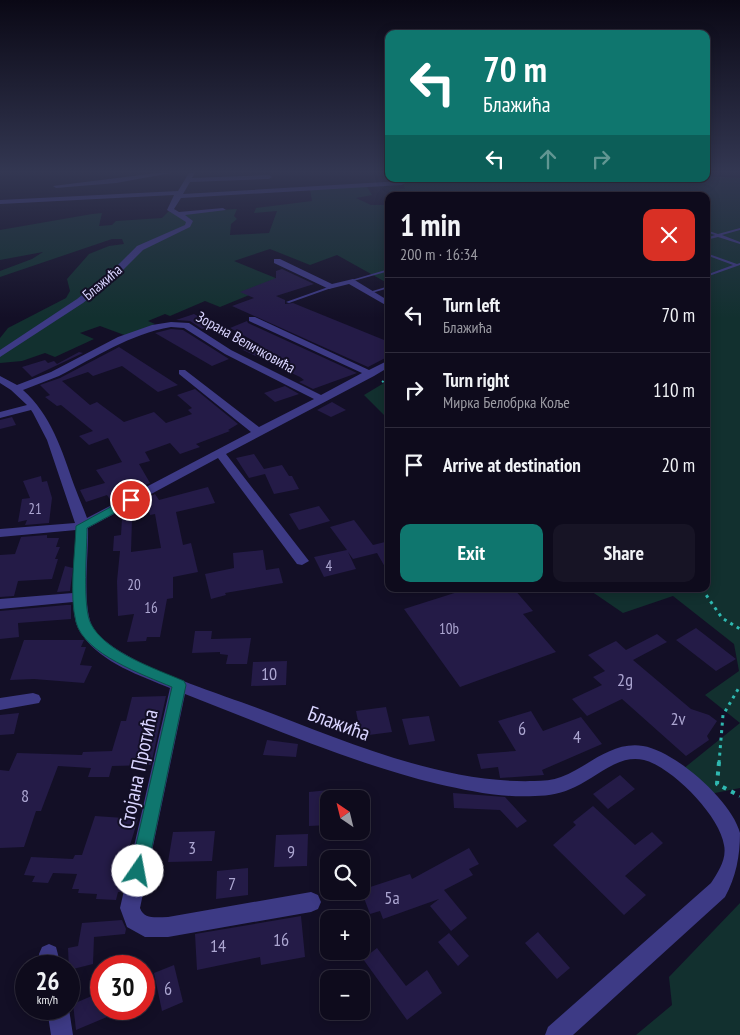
<!DOCTYPE html>
<html lang="en">
<head>
<meta charset="utf-8">
<style>
  body { margin:0; font-family:"PT Sans Narrow",sans-serif; background:#171425; color:#f1f3f6; height:100vh; display:flex; flex-direction:column; font-size:19px; white-space:nowrap }
  * { box-sizing:border-box; margin:0 }
  p { font-size:16px; color:#9b9ba3 }
  .icon { flex:none; width:28px; height:28px; fill:none; stroke:currentColor; stroke-width:2; stroke-linecap:round; stroke-linejoin:round }
  .map { position:relative; flex:1; overflow:hidden }
  .panel { position:absolute; left:385px; top:192px; width:325px; height:400px; display:flex; flex-direction:column; background:#0e0b1c; border-radius:10px; box-shadow:0 2px 12px #0003,0 0 0 1px #2e2b3b }
  .panel>* { flex:none }
  .banner { position:absolute; left:385px; top:30px; width:325px; height:152px; border-radius:10px; box-shadow:0 2px 12px #0003,0 0 0 1px #2e2b3b; background:#0f766e; color:#fff; overflow:hidden }
  .needle { width:32px; rotate:325deg }
  .buttons { position:absolute; left:320px; top:790px; display:grid; gap:10px }
  .buttons a { display:grid; place-items:center; width:50px; height:50px; border-radius:10px; background:#0e0b1c; box-shadow:0 2px 12px #0003,0 0 0 1px #2e2b3b; font-size:25px }
  .speed { position:absolute; left:15px; top:955px; display:flex; gap:10px; font-size:25px; font-weight:700; text-align:center }
  .speed>* { display:grid; place-content:center; width:65px; height:65px; border-radius:50%; background:#0e0b1c; box-shadow:0 2px 12px #0003,0 0 0 1px #2e2b3b; line-height:1 }
  .speed small { font-size:12px; font-weight:400 }
  .speed .limit { border:8px solid #d22; background:#fff; color:#111 }
  .pin { position:absolute; display:grid; place-items:center; width:42px; height:42px; color:#fff; margin:-21px; border:2px solid #fff; border-radius:50%; box-shadow:0 1px 5px #0007 }
  .me { position:absolute; width:55px; margin:-28px; rotate:12deg; stroke-linejoin:round; filter:drop-shadow(0 0 4px #0008) }
  .turn { display:flex; align-items:center; gap:18px; height:105px; padding:0 15px; font-size:22px }
  .turn .icon { width:65px; height:65px; stroke-width:2.5 }
  .turn b { display:block; font-size:35px; line-height:42px }
  .lanes { display:flex; align-items:center; height:48px; padding:0 15px; background:#0003; justify-content:center; gap:25px; direction:ltr }
  .lanes .off { opacity:.35 }
  .round { display:grid; place-items:center; flex:none; width:52px; height:52px; border-radius:10px; background:#171425 }
  .headline { display:flex; align-items:center; justify-content:space-between; height:85px; padding:0 15px }
  h1 { font-size:30px; font-weight:800; line-height:38px }
  .button { display:flex; gap:10px; margin-top:auto; padding:10px 15px }
  .button a { flex:1; height:58px; border-radius:10px; background:#0f766e; color:#fff; font-size:20px; font-weight:800; line-height:58px; text-align:center }
  .button a+a { background:#171425; color:#f1f3f6 }
  ul { padding:0; list-style:none }
  li { display:flex; align-items:center; gap:15px; height:75px; padding:0 15px; border-top:1px solid #2e2b3b }
  li div { flex:1 }
  li b { display:block; font-size:19px }
  li em { font-style:normal }
  .map>svg:first-child { display:block }
  .green { fill:#12302f }
  .building { fill:#241b47 }
  .lines { fill:none; stroke-linecap:round; stroke-linejoin:round }
  .path-far2 { stroke:#2fb8b0; stroke-width:2; stroke-dasharray:2 2.5; stroke-linecap:butt }
  .path-far1 { stroke:#2fb8b0; stroke-width:3; stroke-dasharray:3 4.5; stroke-linecap:butt }
  .path { stroke:#2fb8b0; stroke-width:4; stroke-dasharray:4 5.5; stroke-linecap:butt }
  .service { fill:#3d3a85; fill-rule:evenodd }
  .minor { fill:#3d3a85; fill-rule:evenodd }
  .route { fill:#0f766e; stroke:#0a4d48 }
  .labels { text-anchor:middle; dominant-baseline:central; stroke-width:4; stroke-linejoin:round; paint-order:stroke }
  .far-street-label { font-size:15px; fill:#d9d4ff; stroke:#130f26 }
  .number-label { font-size:15px; fill:#aca6d1 }
  .near-number-label { font-size:18px; fill:#aca6d1 }
  .near-street-label { font-size:21px; fill:#d9d4ff; stroke:#130f26 }
</style>
</head>
<body>
<div class="map">
<svg width="740" height="1035" viewBox="0 0 740 1035">
  <rect width="100%" height="100%" fill="#130f26"/>
  <path class="green" d="M706 176 740 178V788L705 795 678 773 740 723 705 695 739 671 734 644 673 596 623 613 588 589H706V196H407L403 192 391 193 389 190 405 189 403 183 441 179H706Z
    M366 185 372 195 356 198 371 205H389V284L337 255 310 265 270 249 234 261 283 281 220 307 205 301 170 316 165 314 148 321 155 324 127 336 100 326 80 333 94 339 55 357 45 353 22 361 0 363V338L8 328 66 298 70 291 67 279 89 254 109 246 124 244 122 239H112L0 277V271L32 259 43 252 0 260V230L92 214 102 213 99 226 112 225 116 221 162 218 170 210 171 213 237 209 234 216 237 219 231 224 230 235 269 233 277 211 254 213 256 208 312 201 310 189Z
    M389 380V420L364 395Z
    M740 903V1035H636L672 1005 669 977Z"/>
  <path class="building" d="M282 269 314 284 276 296 285 300V304L293 303 389 342V356L368 367 232 306 254 298 240 292 276 278V271Z
    M194 314 201 318 213 325 202 329 190 321 176 320Z
    M247 321 248 323 357 373 313 389 299 382 304 380 300 377 243 350 259 344 230 328Z
    M171 329 183 330 229 359 212 366 155 333Z
    M119 347 178 385 158 392 122 366 93 376 88 372 62 381 90 405 97 402 124 422 154 412 166 423 192 414 188 410 192 408 177 395 195 389 238 424 228 430 230 431 196 444 200 447 180 454 170 443 145 452 150 461 139 464 150 483 111 501 107 495 86 502 80 490 105 483 96 470 122 462 108 438 89 445 79 436 93 431 61 405 57 406 45 397 50 395 40 385 60 378Z
    M79 352 83 353 32 377 22 367 45 360 48 363 54 361 57 364Z
    M285 386 299 394 275 402 264 393Z
    M332 402 346 410 331 417 317 410Z
    M12 417 16 425 0 429V420Z
    M254 454 264 469 282 465 289 476H292L299 489 274 494 265 474 249 478 236 458Z
    M41 476 42 482 47 481 52 498 49 523 25 525 27 520 18 522 22 499 30 498 23 481Z
    M208 487 215 503 176 512 183 545 191 543 198 572 173 577V598L167 599 160 637H147L146 641 127 642 134 614 118 616 117 581 120 551H113L114 536 121 535 122 519H132L131 552 161 548 155 514 150 515 145 499 155 494 159 500Z
    M319 506 330 521 299 530 289 514Z
    M354 520 373 545 389 541V574L377 553 353 559 348 552 356 569 324 577 314 557 347 550 330 527Z
    M47 535V538H59L56 547H60L55 559H58L52 579 18 581 14 596 0 597V555L15 554 21 537Z
    M263 550 266 570 279 568 283 583 225 593 226 595 211 599 205 574 234 568 233 553Z
    M65 566 73 568 70 591 57 592Z
    M467 589H514L533 611 523 614 556 652 460 687 404 609Z
    M66 605H71V619L18 623 19 637 0 639V611Z
    M696 628 736 659 716 671 676 640Z
    M195 631H212L211 639 251 638 247 664H226L228 655 220 654V652L192 653Z
    M657 634 667 642 633 660 691 709 709 715 717 721 707 736 709 740 686 756 622 699 587 716 572 699 602 685 593 677 605 671 588 655 616 641 626 650Z
    M24 640H84L81 647H86L80 665 92 666 84 683 34 679 10 680Z
    M287 661 286 685 251 686 253 662Z
    M166 696 151 765 112 766 109 777H88L91 768 58 766 41 811H36L24 847 0 848V770L9 771 17 753 82 755 83 752 112 751 121 721H126L132 697Z
    M386 707 392 732 361 736 356 711Z
    M531 711 543 731 581 717 602 744 542 770 544 775 500 778 498 767 481 769 477 754 516 751 498 721Z
    M19 713 14 734 0 735V715Z
    M429 716 435 741 409 745 402 719Z
    M267 740 298 744 296 757 263 755Z
    M620 775 635 789 608 809 593 794Z
    M329 790V825L309 826V792Z
    M453 793 505 797 527 821 517 828 500 810 454 808Z
    M593 806 635 845 652 832 663 843 625 876 646 895 624 915 553 845 576 825 573 822Z
    M95 816 138 819 127 855H130L122 892H118L116 900 96 899 97 894 78 893 79 889H72L77 874 53 873 48 883 32 882 35 876 24 875 31 857 73 859 75 855H82Z
    M215 831 212 861 168 862 173 832Z
    M308 834 307 866 274 867 276 835Z
    M469 848 479 864 469 869 473 875 444 890 467 918 451 931 430 906 439 899 383 919 380 911 370 914 361 890 410 874 412 879Z
    M248 868V895L216 899 217 871Z
    M301 916 305 957 261 965 260 957 197 970 195 934Z
    M122 920 126 929 125 934 94 937 93 964 69 970 68 948 78 946 82 923Z
    M538 932 570 968 557 979 525 943Z
    M449 933 469 956 458 966 438 942Z
    M377 948 406 986 427 970 442 993 407 1020 363 959Z
    M174 965 183 1002 162 1011 154 973Z
    M101 992V1009H126L76 1030 73 1004Z"/>
  <g class="lines">
    <path class="path-far2" d="M382 381 389 386"/>
    <path class="path-far1" d="M702 589 722 618 740 629
      M719 763 723 715 740 686"/>
    <path class="path" d="M719 762 717 784 740 796"/>
    <path class="service" d="M740 228V230L722 235 740 242V244L718 237 706 240V238L715 235 706 232V230L718 234Z
      M706 253 737 264 740 263V265L706 277V275L733 265 706 255Z
      M389 269V271L350 282 348 281Z
      M331 286 334 287 289 303 286 302Z
      M389 286V288L368 294 366 293Z"/>
    <path class="minor" d="M157 173H171L116 183 56 188 53 186Z
      M189 173H195L192 178 269 175 272 177 269 179 190 182 183 194 402 181 405 183 402 185 181 198 174 209 179 212 223 208 226 210 185 215 193 221 190 227 143 250 116 277 83 303 0 357V350L77 299 110 273 137 246 185 225 186 222 167 210 174 195 0 204V200L178 191Z
      M274 259H280L332 284 353 279 389 301V307L349 284 329 289 274 263Z
      M249 317H255L369 370 389 360V367L374 376 226 454 309 561 302 565 297 564 218 458 88 528C89 552 81 611 94 629 115 660 205 689 241 702 332 735 436 784 534 781 543 781 553 780 561 777 588 767 611 741 643 746 675 751 732 801 740 833 740 856 736 877 725 897L573 1035H545L548 1027 711 883C718 872 727 859 724 845 720 816 672 767 644 760 618 754 597 777 575 787 563 793 549 796 535 796 502 798 469 791 438 784 351 763 268 726 185 694L140 908C144 920 157 917 168 917L311 892 318 895 321 902 318 909 311 912 168 937H145L127 927 120 908 170 688C141 676 102 663 83 636 75 627 74 614 73 602L0 609V599L73 593 76 539V530L0 537V529L75 523 47 440 33 413 31 410 0 418V412L27 405 11 390 0 383V376L17 385 51 372 118 337 152 325 171 322 189 323 231 350 321 395 362 373 249 321ZM171 327 184 328 225 354 314 399 259 427 185 370H179V374L251 432 87 518C83 507 78 496 74 485 62 450 51 415 23 390 35 385 47 381 59 376 96 357 130 334 171 327Z
      M33 693 39 695 41 699 39 703 0 710V698Z
      M49 944 56 947 61 966H41L39 954 42 947Z
      M47 1009H69L73 1035H51Z"/>
  </g>
  <linearGradient id="sky" x2="0" y2="1"><stop stop-color="#0a0815"/><stop offset="0.54" stop-color="#333752"/><stop offset="1" stop-color="#333752" stop-opacity="0"/></linearGradient>
  <rect width="740" height="318" fill="url(#sky)"/>
  <path class="route" d="M131 496 136 500 135 502 87 528C87 548 82 608 91 624 105 652 156 669 184 681L186 685 147 871 145 877 138 879 132 877 130 871 172 687C144 675 84 654 76 622 69 595 75 555 76 526Z"/>
  <g class="labels">
    <g class="far-street-label">
      <text transform="translate(102 282) rotate(-40)">Блажића</text>
      <text transform="translate(246 342) rotate(29)">Зорана Величковића</text>
    </g>
    <g class="number-label">
      <text x="35" y="508">21</text>
      <text x="329" y="565">4</text>
      <text x="134" y="584">20</text>
      <text x="151" y="607">16</text>
      <text x="449" y="628">10b</text>
    </g>
    <g class="near-number-label">
      <text x="269" y="673">10</text>
      <text x="625" y="679">2g</text>
      <text x="678" y="718">2v</text>
      <text x="522" y="728">6</text>
      <text x="577" y="736">4</text>
      <text x="25" y="795">8</text>
      <text x="192" y="847">3</text>
      <text x="291" y="851">9</text>
      <text x="232" y="883">7</text>
      <text x="392" y="897">5a</text>
      <text x="281" y="939">16</text>
      <text x="218" y="945">14</text>
      <text x="168" y="988">6</text>
    </g>
    <g class="near-street-label">
      <text transform="translate(339 723) rotate(20)">Блажића</text>
      <text transform="translate(138 769) rotate(-78)">Стојана Протића</text>
    </g>
  </g>
</svg>
<div class="buttons">
<a><svg class="needle" viewBox="-14 -14 28 28"><path d="M0-13l5 13h-10z" fill="#e53935"/><path d="M0 13l5-13h-10z" fill="#9b9ba3"/></svg></a>
<a><svg class="icon" aria-label="search" viewBox="0 0 24 24"><circle cx="10" cy="10" r="6"/><path d="M15 15l6 6"/></svg></a>
<a>+</a>
<a>−</a>
</div>
<div class="speed"><div>26<small>km/h</small></div><div class="limit">30</div></div>
<div class="pin" style="left:131px;top:500px;background:#d93025"><svg class="icon" aria-label="arrive" viewBox="0 0 24 24"><path d="M6 21V4h12l-3 4 3 4H6"/></svg></div>
<svg class="me" style="left:138px;top:871px" viewBox="-20 -20 40 40"><circle r="19" fill="#fff"/><path d="M0-13L10 11 0 6-10 11z" fill="#0f766e"/></svg>
<div class="banner">
<div class="turn"><svg class="icon" aria-label="left" viewBox="0 0 24 24"><path d="M17 20v-9H6M10 6l-5 5 5 5"/></svg><div><b>70 m</b>Блажића</div></div>
<div class="lanes"><svg class="icon" aria-label="left" viewBox="0 0 24 24"><path d="M17 20v-9H6M10 6l-5 5 5 5"/></svg><svg class="icon off" aria-label="ahead" viewBox="0 0 24 24"><path d="M12 20V5M6 11l6-6 6 6"/></svg><svg class="icon off" aria-label="right" viewBox="0 0 24 24"><path d="M7 20v-9h11M14 6l5 5-5 5"/></svg></div>
</div>
<section class="panel">
<div class="headline"><div><h1>1 min</h1><p>200 m · 16:34</p></div><a class="round" style="background:#d93025;color:#fff"><svg class="icon" aria-label="close" viewBox="0 0 24 24"><path d="M6 6l12 12M18 6L6 18"/></svg></a></div>
<ul>
<li><svg class="icon" aria-label="left" viewBox="0 0 24 24"><path d="M17 20v-9H6M10 6l-5 5 5 5"/></svg><div><b>Turn left</b><p>Блажића</p></div><em>70 m</em></li>
<li><svg class="icon" aria-label="right" viewBox="0 0 24 24"><path d="M7 20v-9h11M14 6l5 5-5 5"/></svg><div><b>Turn right</b><p>Мирка Белобрка Коље</p></div><em>110 m</em></li>
<li><svg class="icon" aria-label="arrive" viewBox="0 0 24 24"><path d="M6 21V4h12l-3 4 3 4H6"/></svg><div><b>Arrive at destination</b></div><em>20 m</em></li>
</ul>
<div class="button"><a>Exit</a><a>Share</a></div>
</section>
</div>
</body>
</html>
